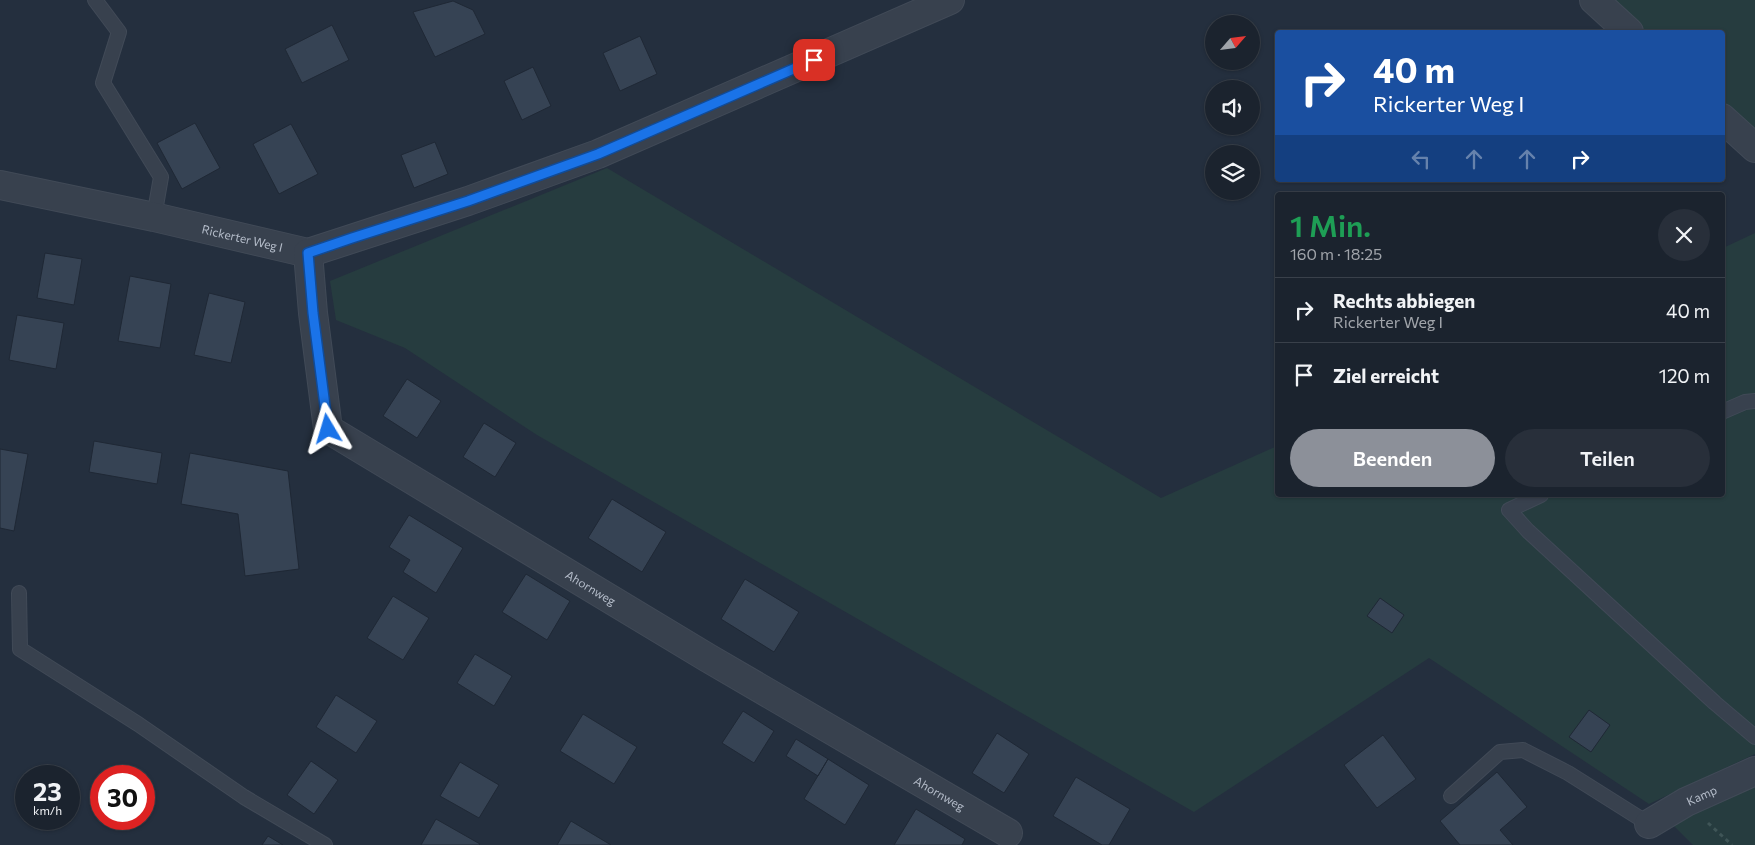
<!DOCTYPE html>
<html lang="de">
<head>
<meta charset="utf-8">
<style>
  body { margin:0; font-family:Commissioner,sans-serif; background:#282f3a; color:#f1f3f6; height:100vh; display:flex; flex-direction:column; font-size:19px; white-space:nowrap }
  * { box-sizing:border-box; margin:0 }
  p { font-size:16px; color:#a0a4aa }
  .icon { flex:none; width:28px; height:28px; fill:none; stroke:currentColor; stroke-width:2; stroke-linecap:round; stroke-linejoin:round }
  .map { position:relative; flex:1; overflow:hidden }
  .details { position:absolute; left:1275px; top:192px; width:450px; height:305px; display:flex; flex-direction:column; background:#1b232e; border-radius:5px; box-shadow:0 1px 4px #0004,0 0 0 1px #39404a }
  .details>* { flex:none }
  .top-card { position:absolute; left:1275px; top:30px; width:450px; height:152px; border-radius:5px; box-shadow:0 1px 4px #0004,0 0 0 1px #39404a; background:#1a4fa0; color:#fff; overflow:hidden }
  .needle { width:32px; rotate:62deg }
  .tools { position:absolute; left:1205px; top:15px; display:grid; gap:10px }
  .tools a { display:grid; place-items:center; width:55px; height:55px; border-radius:50%; background:#1b232e; box-shadow:0 1px 4px #0004,0 0 0 1px #39404a; font-size:25px }
  .speed { position:absolute; left:15px; top:765px; display:flex; gap:10px; font-size:25px; font-weight:700; text-align:center }
  .speed>* { display:grid; place-content:center; width:65px; height:65px; border-radius:50%; background:#1b232e; box-shadow:0 1px 4px #0004,0 0 0 1px #39404a; line-height:1 }
  .speed small { font-size:12px; font-weight:400 }
  .speed .limit { border:8px solid #d22; background:#fff; color:#111 }
  .pin { position:absolute; display:grid; place-items:center; width:42px; height:42px; color:#fff; margin:-21px; border-radius:10px; box-shadow:0 2px 8px #0006 }
  .me { position:absolute; width:55px; margin:-28px; rotate:353deg; stroke-linejoin:round; filter:drop-shadow(0 0 4px #0008) }
  .turn { display:flex; align-items:center; gap:18px; height:105px; padding:0 15px; font-size:22px }
  .turn .icon { width:65px; height:65px; stroke-width:2.5 }
  .turn b { display:block; font-size:35px; line-height:42px }
  .lanes { display:flex; align-items:center; height:48px; padding:0 15px; background:#0003; justify-content:center; gap:25px; direction:ltr }
  .lanes .off { opacity:.35 }
  .round { display:grid; place-items:center; flex:none; width:52px; height:52px; border-radius:26px; background:#282f3a }
  .summary { display:flex; align-items:center; justify-content:space-between; height:85px; padding:0 15px }
  h1 { font-size:30px; font-weight:600; line-height:38px; color:#1e9e55 }
  .cta { display:flex; gap:10px; margin-top:auto; padding:10px 15px }
  .cta a { flex:1; height:58px; border-radius:30px; background:#8c9099; color:#fff; font-size:20px; font-weight:600; line-height:58px; text-align:center }
  .cta a+a { background:#282f3a; color:#f1f3f6 }
  ul { padding:0; list-style:none }
  li { display:flex; align-items:center; gap:15px; height:65px; padding:0 15px; border-top:1px solid #39404a }
  li div { flex:1 }
  li b { display:block; font-size:19px }
  li em { font-style:normal }
  .map>svg:first-child { display:block }
  .green { fill:#263c3f }
  .building { fill:#364354; stroke:#1f2835 }
  .lines { fill:none; stroke-linecap:round; stroke-linejoin:round }
  .service-casing { stroke:#414a57; stroke-width:16 }
  .minor-casing { stroke:#414a57; stroke-width:30 }
  .path { stroke:#3f5557; stroke-width:3; stroke-dasharray:4 4; stroke-linecap:butt }
  .service { stroke:#38414e; stroke-width:14 }
  .minor { stroke:#38414e; stroke-width:28 }
  .route-casing { stroke:#114b97; stroke-width:12 }
  .route { stroke:#1a73e8; stroke-width:9 }
  .labels { text-anchor:middle; dominant-baseline:central; stroke-width:5; stroke-linejoin:round; paint-order:stroke }
  .street-label { font-size:12px; fill:#b4bcc9; stroke:#1d2633 }
</style>
</head>
<body>
<div class="map">
<svg width="1755" height="845" viewBox="0 0 1755 845">
  <rect width="100%" height="100%" fill="#242f3e"/>
  <path class="green" d="M1593 0H1755V149L1723 119 1722 32H1628Z
    M607 168 1161 498 1277 446 1278 495H1722L1723 248 1755 233V754L1649 804 1429 658 1194 812 537 435 405 348 336 320 330 281Z
    M1755 784V845H1693L1672 824Z"/>
  <path class="building" d="M453 1 473 10 485 34 435 57 413 12Z
    M332 25 349 60 302 83 285 49Z
    M640 36 657 74 620 91 603 53Z
    M533 67 551 106 522 120 504 81Z
    M195 123 220 168 182 189 157 143Z
    M291 124 318 174 279 194 253 144Z
    M435 142 448 174 414 188 401 155Z
    M45 253 82 259 74 305 37 298Z
    M130 276 171 284 160 348 118 341Z
    M209 293 245 302 231 363 194 355Z
    M17 315 64 323 56 369 9 360Z
    M407 379 441 401 417 438 383 416Z
    M484 423 516 443 495 477 463 457Z
    M94 441 162 453 157 484 89 472Z
    M0 449 28 454 14 531 0 528Z
    M190 453 288 471 299 569 245 576 238 514 181 504Z
    M612 499 666 532 642 572 588 538Z
    M409 515 463 548 436 593 403 572 410 560 389 547Z
    M526 574 570 601 547 640 502 612Z
    M745 579 799 612 774 652 721 619Z
    M393 596 429 618 403 660 367 638Z
    M1380 598 1404 615 1392 633 1367 616Z
    M475 654 512 676 494 706 457 683Z
    M336 695 377 721 356 753 316 727Z
    M1589 710 1610 725 1591 752 1569 737Z
    M743 711 774 731 754 763 722 743Z
    M583 714 637 747 614 784 560 751Z
    M997 733 1029 754 1004 793 972 773Z
    M1383 735 1416 779 1377 808 1344 765Z
    M796 739 828 759 818 776 786 756Z
    M828 759 869 785 845 825 804 799Z
    M311 761 338 780 314 814 287 795Z
    M460 762 499 785 479 818 440 796Z
    M1497 772 1527 807 1500 830 1513 845H1460L1440 821Z
    M1076 777 1130 809 1109 845H1102L1053 816Z
    M916 809 965 839 962 845H894Z
    M436 819 480 844 479 845H421Z
    M571 821 611 845H557Z
    M268 836 283 845H262Z"/>
  <g class="lines">
    <defs>
      <path id="service" d="M95 0 119 32 103 83 161 177 154 217
        M1722 412 1745 402 1755 401
        M1541 495 1509 510 1528 531 1715 703 1755 737
        M19 593 20 649 138 724 244 797 325 845
        M1451 796 1500 752 1523 750 1568 773 1649 824"/>
      <g id="minor">
        <path d="M1594 0 1629 32"/>
        <path d="M1722 118 1755 148"/>
        <path id="s1" d="M0 185 154 217 308 253 468 201 598 154 950 0"/>
        <path id="s2" d="M308 253 313 313 328 429 708 658 1008 833"/>
        <path id="s3" d="M1649 824 1686 802 1755 771"/>
      </g>
    </defs>
    <use href="#service" class="service-casing"/>
    <use href="#minor" class="minor-casing"/>
    <path class="path" d="M1708 823 1732 845"/>
    <use href="#service" class="service"/>
    <use href="#minor" class="minor"/>
  </g>
  <g class="lines">
    <defs>
      <path id="route" d="M328 429 313 313 308 253 352 238 468 201 598 154 814 60"/>
    </defs>
    <use href="#route" class="route-casing"/>
    <use href="#route" class="route"/>
  </g>
  <g class="labels">
    <g class="street-label">
      <text stroke="none"><textPath href="#s1" startOffset="248">Rickerter Weg I</textPath></text>
      <text stroke="none"><textPath href="#s2" startOffset="484">Ahornweg</textPath></text>
      <text stroke="none"><textPath href="#s2" startOffset="889">Ahornweg</textPath></text>
      <text stroke="none"><textPath href="#s3" startOffset="60">Kamp</textPath></text>
    </g>
  </g>
</svg>
<div class="tools">
<a><svg class="needle" viewBox="-14 -14 28 28"><path d="M0-13l5 13h-10z" fill="#e53935"/><path d="M0 13l5-13h-10z" fill="#a0a4aa"/></svg></a>
<a><svg class="icon" aria-label="sound" viewBox="0 0 24 24"><path d="M4 9h4l5-4v14l-5-4H4zM17 9q2 3 0 6"/></svg></a>
<a><svg class="icon" aria-label="layers" viewBox="0 0 24 24"><path d="M12 4l9 5-9 5-9-5zM3 14l9 5 9-5"/></svg></a>
</div>
<div class="speed"><div>23<small>km/h</small></div><div class="limit">30</div></div>
<div class="pin" style="left:814px;top:60px;background:#d93025"><svg class="icon" aria-label="arrive" viewBox="0 0 24 24"><path d="M6 21V4h12l-3 4 3 4H6"/></svg></div>
<svg class="me" style="left:328px;top:429px" viewBox="-20 -20 40 40"><path d="M0-17L14 15 0 8-14 15z" fill="#1a73e8" stroke="#fff" stroke-width="4"/></svg>
<div class="top-card">
<div class="turn"><svg class="icon" aria-label="right" viewBox="0 0 24 24"><path d="M7 20v-9h11M14 6l5 5-5 5"/></svg><div><b>40 m</b>Rickerter Weg I</div></div>
<div class="lanes"><svg class="icon off" aria-label="left" viewBox="0 0 24 24"><path d="M17 20v-9H6M10 6l-5 5 5 5"/></svg><svg class="icon off" aria-label="ahead" viewBox="0 0 24 24"><path d="M12 20V5M6 11l6-6 6 6"/></svg><svg class="icon off" aria-label="ahead" viewBox="0 0 24 24"><path d="M12 20V5M6 11l6-6 6 6"/></svg><svg class="icon" aria-label="right" viewBox="0 0 24 24"><path d="M7 20v-9h11M14 6l5 5-5 5"/></svg></div>
</div>
<section class="details">
<div class="summary"><div><h1>1 Min.</h1><p>160 m · 18:25</p></div><a class="round"><svg class="icon" aria-label="close" viewBox="0 0 24 24"><path d="M6 6l12 12M18 6L6 18"/></svg></a></div>
<ul>
<li><svg class="icon" aria-label="right" viewBox="0 0 24 24"><path d="M7 20v-9h11M14 6l5 5-5 5"/></svg><div><b>Rechts abbiegen</b><p>Rickerter Weg I</p></div><em>40 m</em></li>
<li><svg class="icon" aria-label="arrive" viewBox="0 0 24 24"><path d="M6 21V4h12l-3 4 3 4H6"/></svg><div><b>Ziel erreicht</b></div><em>120 m</em></li>
</ul>
<div class="cta"><a>Beenden</a><a>Teilen</a></div>
</section>
</div>
</body>
</html>
